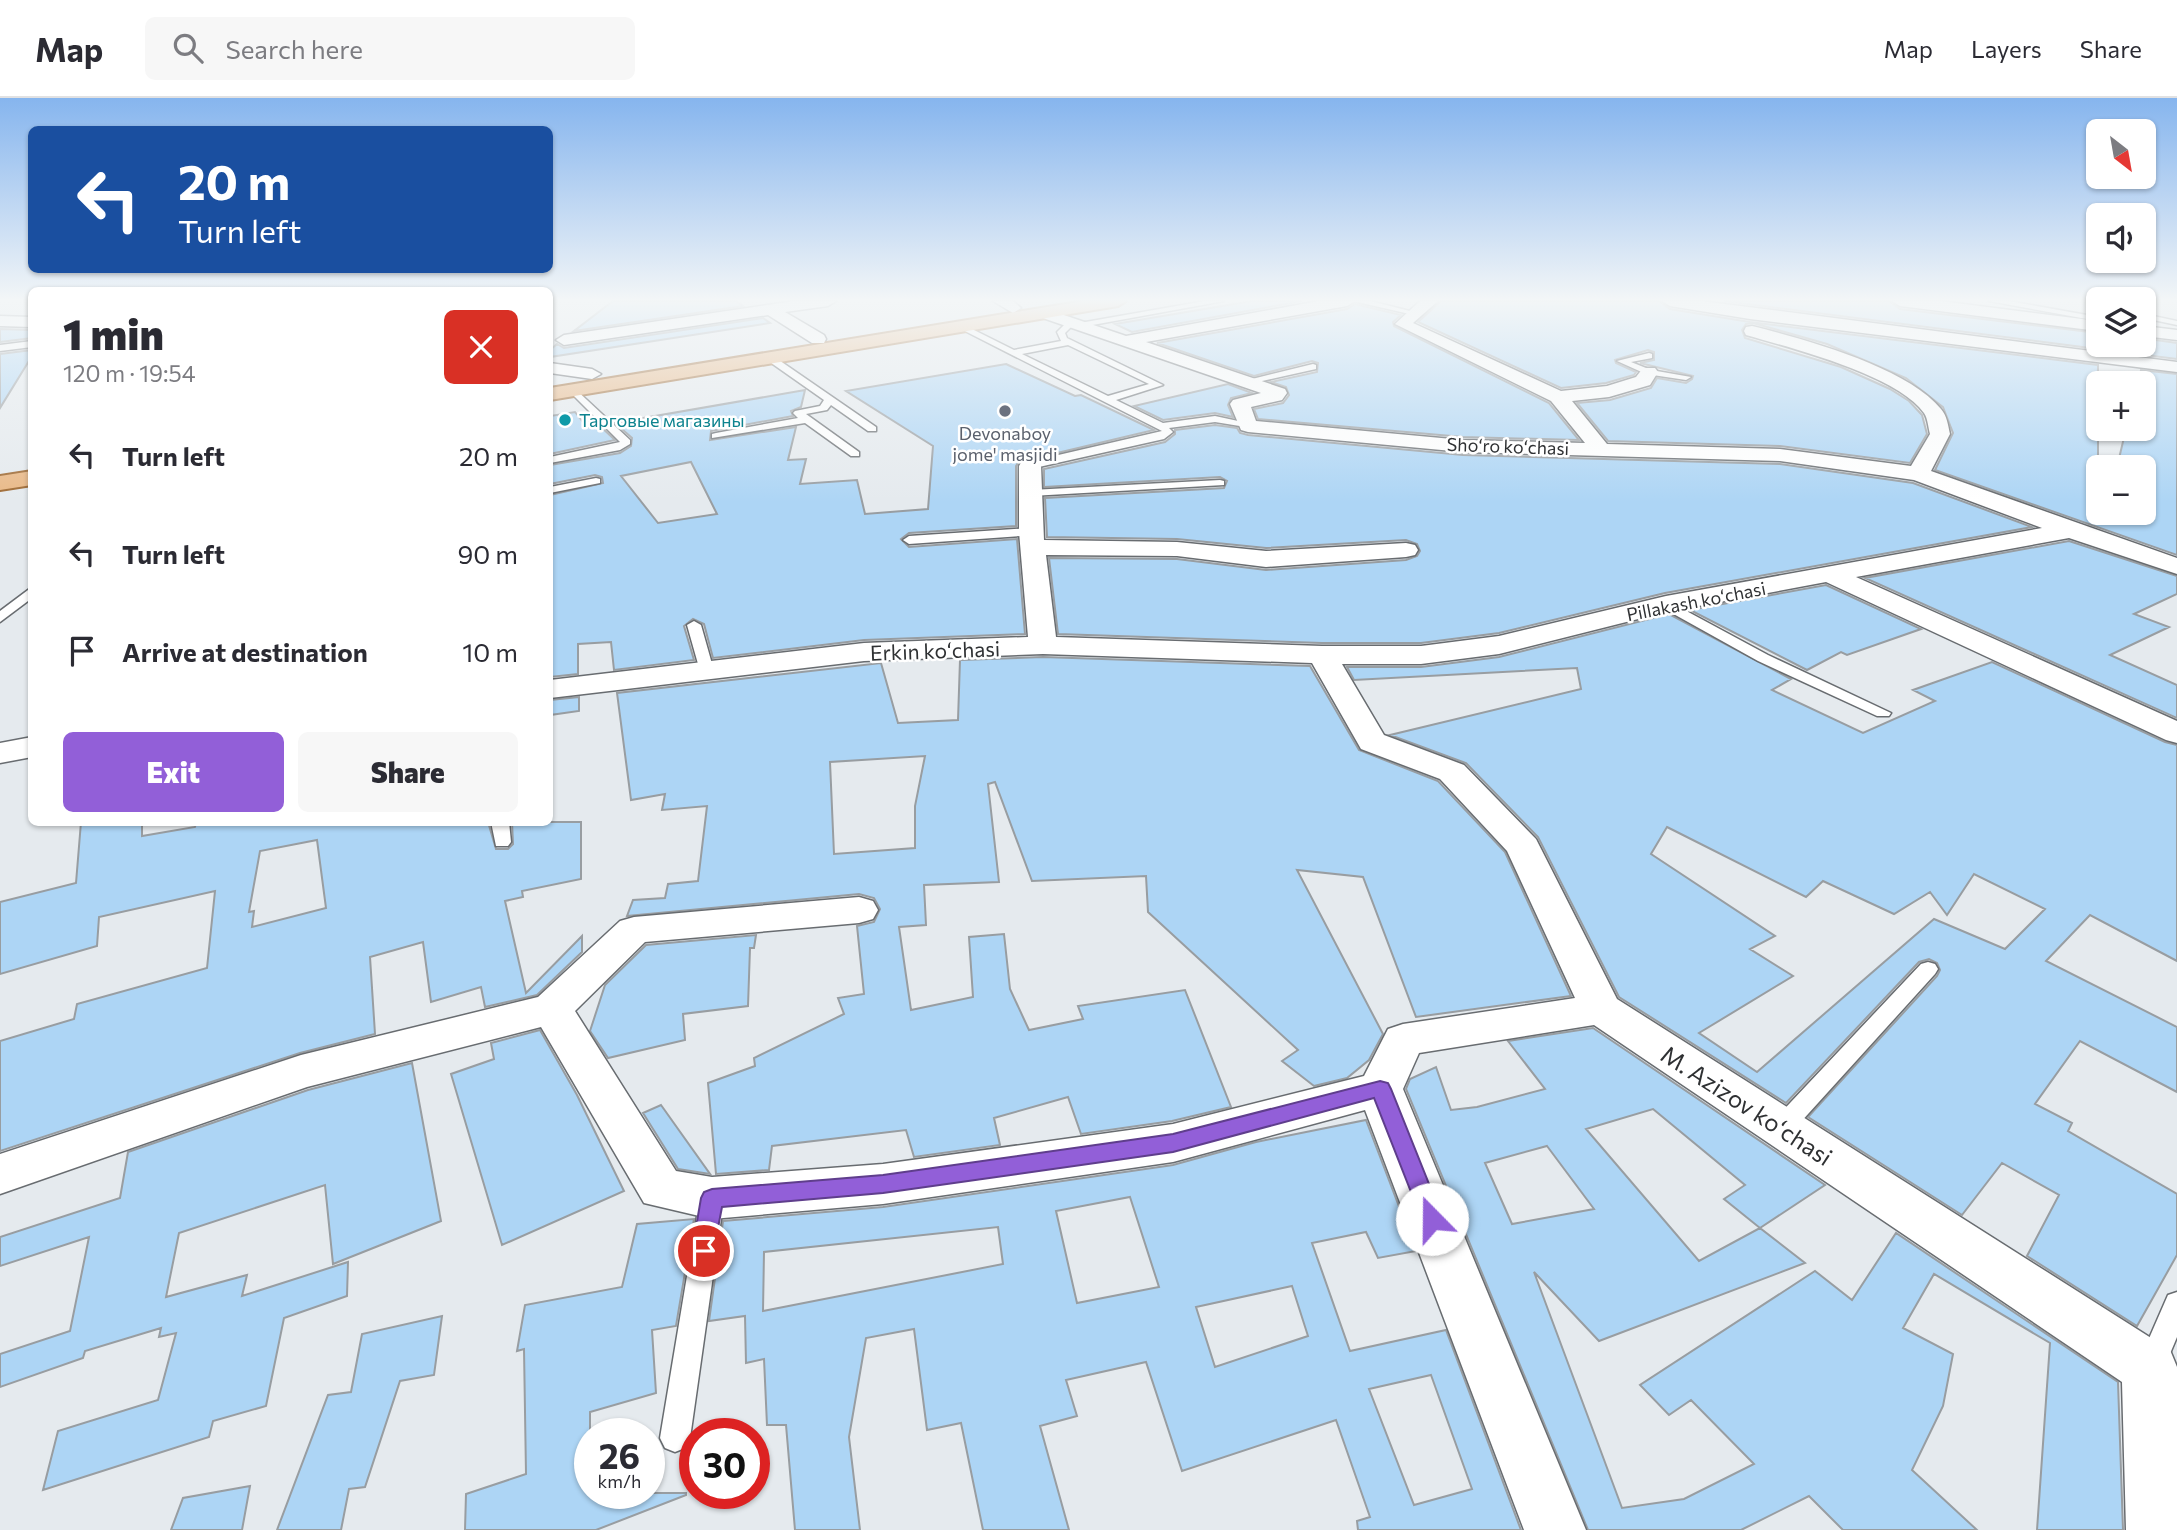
<!DOCTYPE html>
<html lang="en">
<head>
<meta charset="utf-8">
<style>
  body { margin:0; font-family:Commissioner,sans-serif; background:#f7f7f7; color:#2b2b33; height:100vh; display:flex; flex-direction:column; font-size:26px; white-space:nowrap }
  * { box-sizing:border-box; margin:0 }
  p { font-size:23px; color:#7c7c81 }
  .icon { flex:none; width:38px; height:38px; fill:none; stroke:currentColor; stroke-width:2; stroke-linecap:round; stroke-linejoin:round }
  .map { position:relative; flex:1; overflow:hidden }
  .side { position:absolute; left:28px; top:189px; width:525px; height:539px; display:flex; flex-direction:column; background:#fff; border-radius:10px; box-shadow:0 2px 5px #0004 }
  .side>* { flex:none }
  .top-card { position:absolute; left:28px; top:28px; width:525px; height:147px; border-radius:10px; box-shadow:0 2px 5px #0004; background:#1a4fa0; color:#fff; overflow:hidden }
  .needle { width:46px; rotate:149deg }
  .controls { position:absolute; left:2086px; top:21px; display:grid; gap:14px }
  .controls a { display:grid; place-items:center; width:70px; height:70px; border-radius:10px; background:#fff; box-shadow:0 2px 5px #0004; font-size:35px }
  .speed { position:absolute; left:574px; top:1320px; display:flex; gap:14px; font-size:35px; font-weight:700; text-align:center }
  .speed>* { display:grid; place-content:center; width:91px; height:91px; border-radius:50%; background:#fff; box-shadow:0 2px 5px #0004; line-height:1 }
  .speed small { font-size:18px; font-weight:400 }
  .speed .limit { border:10px solid #d22; background:#fff; color:#111 }
  .pin { position:absolute; display:grid; place-items:center; width:60px; height:60px; color:#fff; margin:-30px; border:4px solid #fff; border-radius:50%; box-shadow:0 2px 7px #0007 }
  .me { position:absolute; width:77px; margin:-38px; rotate:338deg; stroke-linejoin:round; filter:drop-shadow(0 0 5px #0008) }
  .turn { display:flex; align-items:center; gap:24px; height:147px; padding:0 35px; font-size:32px }
  .turn .icon { width:91px; height:91px; stroke-width:2.5 }
  .turn b { display:block; font-size:49px; line-height:60px }
  .round { display:grid; place-items:center; flex:none; width:74px; height:74px; border-radius:10px; background:#f7f7f7 }
  .summary { display:flex; align-items:center; justify-content:space-between; height:119px; padding:0 35px }
  h1 { font-size:42px; font-weight:800; line-height:52px }
  .button { display:flex; gap:14px; margin-top:auto; padding:14px 35px }
  .button a { flex:1; height:80px; border-radius:10px; background:#925fd8; color:#fff; font-size:28px; font-weight:800; line-height:80px; text-align:center }
  .button a+a { background:#f7f7f7; color:#2b2b33 }
  ul { padding:0; list-style:none }
  li { display:flex; align-items:center; gap:21px; height:98px; padding:0 35px }
  li div { flex:1 }
  li b { display:block; font-size:26px }
  li em { font-style:normal }
  header { display:flex; align-items:center; gap:42px; box-sizing:border-box; height:98px; padding:0 35px; background:#fff; border-bottom:2px solid #e1e1e2 }
  header strong { font-size:33px }
  nav { display:flex; gap:38px; margin-inline-start:auto; font-size:24px }
  .search { width:490px; height:63px; background:#f7f7f7; display:flex; align-items:center; gap:18px; box-sizing:border-box; padding:0 24px; border-radius:10px; color:#7c7c81; font-size:26px }
  .map>svg:first-child { display:block }
  .building { fill:#add5f5; stroke:#989da1; stroke-width:2; fill-rule:evenodd }
  .lines { fill:none; stroke-linecap:round; stroke-linejoin:round }
  .service-casing { stroke:#686c70; stroke-width:3 }
  .minor-casing { stroke:#686c70; stroke-width:3 }
  .primary-casing { stroke:#9f6a34; stroke-width:4 }
  .service { fill:#fff; fill-rule:evenodd }
  .minor { fill:#fff; fill-rule:evenodd }
  .primary { fill:#e9b886; fill-rule:evenodd }
  .route { fill:#925fd8; stroke:#5f3e8c; stroke-width:2 }
  .worship-dot { fill:#6b7280; stroke:#fff; stroke-width:2.5 }
  .culture-dot { fill:#0f9aa8; stroke:#fff; stroke-width:2.5 }
  .labels { text-anchor:middle; dominant-baseline:central; stroke-width:5; stroke-linejoin:round; paint-order:stroke }
  .far-culture-label { font-size:18px; fill:#0d838f; stroke:#fff; text-anchor:start }
  .far-worship-label { font-size:18px; fill:#5b616d; stroke:#fff }
  .far-street-label { font-size:18px; fill:#2f3133; stroke:#fff }
  .street-label { font-size:21px; fill:#2f3133; stroke:#fff }
  .near-street-label { font-size:24px; fill:#2f3133; stroke:#fff }
</style>
</head>
<body>
<header>
<strong>Map</strong>
<div class="search"><svg class="icon" aria-label="search" viewBox="0 0 24 24"><circle cx="10" cy="10" r="6"/><path d="M15 15l6 6"/></svg>Search here</div>
<nav><a>Map</a><a>Layers</a><a>Share</a></nav>
</header>
<div class="map">
<svg width="2177" height="1432" viewBox="0 0 2177 1432">
  <rect width="100%" height="100%" fill="#e5eaee"/>
  <path class="building" d="M613 203H736L743 208 574 233Z
    M1252 203H1302L1132 234 1115 226Z
    M1441 203H1659L1670 211 1750 224 2098 267V415H2144V369H2117L2126 331H2144V285H2138L2141 272 2177 276V457L1935 372 1953 335 1943 309 1906 280 1827 246 1753 225 1746 226 1742 232 1745 240 1841 269 1890 291 1909 303 1922 317 1927 336 1910 365 1780 348 1608 343 1577 305 1610 302 1651 290 1657 280 1686 285 1692 281 1693 278 1640 265 1654 262V254L1648 252 1615 262 1616 265 1636 274 1634 277 1606 285 1561 290 1418 224Z
    M1724 203H1889L1900 211 2098 235V251Z
    M1355 206 1401 217 1393 224 1394 228 1549 305 1579 342 1463 339 1258 321 1254 311 1283 305 1289 297 1286 289 1271 284 1317 274 1318 265 1312 263 1254 278 1157 245 1347 211Z
    M763 220 770 225 550 259V252L557 246 564 250Z
    M0 231 32 232V240L0 244Z
    M2149 241 2177 245V261L2145 257Z
    M32 252V258L0 310V256Z
    M1006 266 1075 298 1081 297 1154 332 1036 360 1020 362 1016 368V428L909 435 901 441 909 449 1017 441 1025 536 864 542 713 560 704 526 693 521 684 528 694 562 614 572 611 544 578 546V576L550 579V397L603 385 602 379 595 377 550 386V367L620 355 631 348 632 340 615 325 805 292 801 309 791 313 793 318 711 333 710 342 796 329 788 362 806 361 800 386 857 382 865 416 928 411 933 348 846 293ZM691 364 717 416 658 425 621 378Z
    M1228 286 1252 295 1231 300 1228 307 1233 319 1215 315 1163 322 1134 308Z
    M575 314 587 329 600 328 615 342 550 356V318Z
    M1215 327 1237 330 1240 335 1248 337 1463 357 1780 366 1913 385 2032 429 1665 495 1499 535 1421 545H1322L1058 536 1049 460 1177 461 1266 472 1406 462 1417 458 1420 453 1417 446 1406 442 1266 450 1177 441 1047 439 1045 400 1224 390 1227 383 1220 379 1044 389V371L1165 344 1175 336V332Z
    M2069 443 2177 478V496L2134 516 2169 529 2110 557 2177 587V620L1865 480Z
    M1826 487 1921 531 1847 557 1841 554 1807 572 1690 512Z
    M1669 516 1791 581 1772 592 1863 635 1935 603 1913 592 1992 564 2165 644 2177 647V863L2090 817 2046 863 2177 929V994L2080 943 2035 1006 2072 1025 2068 1033 2177 1096V1157L2137 1228 2027 1158 2059 1097 2002 1065 1962 1117 1808 1019 1937 878 1940 872 1937 865 1929 861 1919 864 1786 1005 1619 899 1538 739 1466 665 1390 637 1581 591 1577 570 1354 582 1347 569H1421L1499 559ZM1667 729 1806 799 1823 783 1894 816 1930 794 1947 817 1974 776 2045 811 2005 851 1934 821 1757 974 1699 935 1793 878 1750 851 1775 838 1651 756Z
    M1043 559 1310 568 1359 652 1438 683 1505 754 1571 898 1416 919 1363 779 1297 772 1383 936 1369 962 1347 980 1314 988 1282 963 1298 952 1148 814 1146 778 1032 783 995 684 988 686 999 784 924 787 926 827 899 829 911 912 973 899 969 839 1004 836 1010 891 1029 932 1083 921 1078 908 1185 892 1231 1009 1172 1023 1081 1036 1068 999 994 1020 1000 1047 914 1059 906 1032 772 1048 769 1072 716 1076 708 985 755 968 754 960 844 916 838 900 864 896 857 828 874 824 880 811 874 800 859 796 627 818 633 802 665 800 668 786 698 783 707 708 662 712 665 696 631 702 617 595 881 565 898 625 958 622 960 562ZM925 658 915 708V750L834 756 830 664Z
    M579 599V613L550 617V602Z
    M81 724H142V738L195 729 196 724H488L496 751H508L513 746 512 724H581V781L522 793 523 799 505 803 526 895 582 838V854L537 897 485 909 481 889 431 904 423 844 370 859 375 936 300 955 0 1053V943L74 921 77 906 207 870 215 793 99 819 97 848 0 876V804L76 785ZM317 742 326 810 252 829 254 813 249 814 260 753Z
    M756 837 754 850H750L748 908 683 916 685 942 608 960 590 933 605 887 646 847Z
    M1593 930 1825 1087 1760 1130 1805 1165 1599 1243 1534 1174 1622 1410 1684 1401 1754 1366 1691 1302 1669 1317 1640 1287 1815 1173 1852 1202 1896 1135 2118 1284 2123 1432H2037L2050 1245 1934 1176 1903 1230 1953 1256 1943 1308 1912 1372 1977 1432H1843L1809 1398 1741 1432H1588L1406 991 1410 981 1436 969 1451 1012 1477 1009 1545 991 1508 943ZM1653 1011 1745 1087 1724 1101 1760 1130 1699 1163 1586 1031ZM1547 1048 1594 1111 1512 1126 1485 1065Z
    M540 932 577 997 624 1093 502 1147 451 976 494 961 491 945Z
    M412 965 441 1123 333 1166 325 1087 179 1135 166 1199 247 1177 242 1198 348 1164 347 1198 284 1220 266 1308 213 1323 209 1339 43 1392 58 1333 158 1302 176 1235 159 1239 161 1230 85 1253 83 1260 0 1289V1256L70 1233 89 1139 0 1168V1139L120 1100 128 1054 308 992Z
    M661 1007 710 1076 678 1071 643 1015Z
    M1366 1022 1416 1153 1378 1160 1366 1134 1312 1145 1350 1253 1446 1232 1521 1432H1358L1357 1423 1370 1419 1336 1322 1182 1373 1146 1264 1066 1282 1077 1318 1040 1328 1069 1432H983L961 1325 927 1332 914 1231 866 1240 849 1339 860 1432H795L786 1327H767L764 1261 746 1265 745 1218 709 1223 723 1123 883 1109 1173 1067 1256 1044ZM1130 1099 1159 1189 1077 1205 1056 1113ZM998 1129 1003 1166 763 1213 764 1154ZM1292 1188 1308 1238 1215 1269 1196 1209ZM1431 1277 1472 1391 1414 1407 1369 1291Z
    M694 1121 676 1228 652 1232 656 1295 590 1314V1395H686V1397L596 1432H465L466 1396 526 1376 524 1251 517 1253 525 1207 622 1189 637 1126Z
    M442 1218 434 1277 400 1283 365 1389 349 1391 341 1432H277L328 1297 351 1294 362 1236Z
    M250 1388 242 1432H171L183 1400Z"/>
  <g class="lines">
    <defs>
      <path id="service" d="M1205 203H1224L1076 230 1072 228 1065 235 1067 240 1163 287 1116 302 1163 325 1215 318 1252 326V330L1215 324 1169 330 1173 334 1164 341 1030 371 1025 368 1041 361 1162 333 957 229 964 227 1014 252 1061 243 1057 234 1067 224 1074 226ZM1068 247 1149 286 1108 298 1022 256Z
        M1353 203H1370L1418 215 1414 217Z
        M1989 203H2009L2098 219V223Z
        M2144 216 2177 223V227L2144 220Z
        M32 243V249L0 253V247Z
        M1649 255 1652 256V260L1631 264 1651 272 1691 279 1686 282 1646 276 1617 263Z
        M767 258H773L876 329V333H868L831 307 827 312 806 316 859 354V358H851L805 325 712 340V336L716 335 798 320 793 315 795 313 820 308 824 302 767 262Z
        M1313 266 1316 267V271L1249 286 1244 283Z
        M573 289 630 342V346L620 352 550 365V359L620 344 568 292Z
        M596 380 600 381V385L550 395V389Z
        M1220 382 1224 383V387L1031 398 1025 395 1031 392Z
        M1031 430 1037 434 1035 437 909 446 903 442 909 438Z
        M32 489V500L0 524V513Z
        M1666 502 1768 557 1891 615 1889 618H1877L1758 563 1661 509 1659 506Z
        M694 523 701 527 714 573 712 576H702L700 573 687 527Z
        M491 724H509L511 744 508 748H496Z
        M1928 864 1935 866 1938 871 1935 876 1789 1037 1781 1039 1773 1037 1769 1030 1773 1023 1921 866Z
        M712 1090 721 1093 724 1100 690 1340 685 1350 675 1354 665 1350 660 1340 700 1100 703 1093Z
        M2177 1194V1239L2161 1277 2151 1281 2141 1277 2137 1268 2168 1197Z"/>
      <path id="minor" d="M794 203H836L828 208 785 214 824 237 826 241 824 245H812L768 217 564 247 556 242 564 237Z
        M993 203H1013L1021 210 1013 215Z
        M1319 203H1355L1347 208 1146 244 1285 291 1287 295 1282 302 1251 309 1256 323 1463 342 1585 345 1551 303 1395 226 1420 203H1438L1413 225 1561 293 1607 288 1636 279 1643 270H1655L1658 274 1650 287 1609 299 1572 303 1607 346 1780 351 1911 368 1930 336C1928 329 1928 321 1924 315 1897 277 1791 250 1746 237L1744 233 1746 229 1752 228C1804 241 1907 269 1941 311 1947 318 1948 327 1950 336L1931 373 2177 460V476L2069 440 1856 479 2177 623V645L2166 642 1826 484 1666 514 1499 556 1421 566H1342L1384 637 1464 667 1536 741 1617 901 2170 1252 2177 1269V1432H2126L2122 1284 1594 927 1419 955 1403 991 1586 1432H1524L1365 1012 1173 1064 883 1106 712 1121 644 1105 541 929 307 989 0 1096V1056L301 957 538 899 620 823 634 819 859 799 873 803 878 812 873 821 859 825 645 844 575 913 676 1073 712 1079 883 1066 1173 1026 1364 978 1388 931 1403 926 1575 900 1507 753 1440 681 1361 651 1312 565 1043 556 864 563 550 600V582L864 545 1028 539 1019 434V368L1022 363H1038L1041 368 1044 442 1177 444 1266 453 1406 445 1415 447 1418 452 1415 457 1406 459 1266 469 1177 458 1046 457 1056 539 1322 548H1421L1499 538 1666 498 2042 430 1914 382 1780 363 1463 354 1248 334 1241 332 1230 306 1233 302 1261 295 1037 218 1035 215 1043 210 1049 212 1126 238Z
        M1662 203H1701L2177 264V274L1750 221 1670 208Z
        M1892 203H1940L2098 223V233L1900 208Z
        M0 218 32 219V229L0 228Z
        M2144 228 2177 232V242L2144 238Z
        M550 265 592 271 601 276 592 281 550 275Z
        M32 639V659L0 665V645Z"/>
      <path id="primary" d="M1084 203H1126L1118 208 550 302V290Z
        M32 373V387L0 392V378Z"/>
    </defs>
    <use href="#service" class="service-casing"/>
    <use href="#minor" class="minor-casing"/>
    <use href="#primary" class="primary-casing"/>
    <use href="#service" class="service"/>
    <use href="#minor" class="minor"/>
    <use href="#primary" class="primary"/>
  </g>
  <linearGradient id="sky" x2="0" y2="1"><stop stop-color="#86b5ee"/><stop offset="0.5" stop-color="#f3f6f7"/><stop offset="1" stop-color="#f3f6f7" stop-opacity="0"/></linearGradient>
  <rect width="2177" height="404" fill="url(#sky)"/>
  <path class="route" d="M1380 983 1388 985 1391 991 1443 1121 1440 1127 1432 1130 1424 1127 1374 1000 1173 1054 883 1095 722 1109 712 1161 704 1164 696 1161 692 1153 701 1100 704 1094 712 1091 883 1077 1173 1036Z"/>
  <circle class="worship-dot" cx="1005" cy="313" r="7"/>
  <circle class="culture-dot" cx="565" cy="322" r="7"/>
  <g class="labels">
    <g class="far-culture-label">
      <text x="579" y="322">Тарговые магазины</text>
    </g>
    <g class="far-worship-label">
      <text x="1005" y="335">Devonaboy<tspan x="1005" dy="21">jome' masjidi</tspan></text>
    </g>
    <g class="far-street-label">
      <text transform="translate(1508 348) rotate(2)">Shoʻro koʻchasi</text>
      <text transform="translate(1696 503) rotate(-11)">Pillakash koʻchasi</text>
    </g>
    <g class="street-label">
      <text transform="translate(935 552) rotate(-2)">Erkin koʻchasi</text>
    </g>
    <g class="near-street-label">
      <text transform="translate(1747 1007) rotate(33)">M. Azizov koʻchasi</text>
    </g>
  </g>
</svg>
<div class="controls">
<a><svg class="needle" viewBox="-14 -14 28 28"><path d="M0-13l5 13h-10z" fill="#e53935"/><path d="M0 13l5-13h-10z" fill="#7c7c81"/></svg></a>
<a><svg class="icon" aria-label="sound" viewBox="0 0 24 24"><path d="M4 9h4l5-4v14l-5-4H4zM17 9q2 3 0 6"/></svg></a>
<a><svg class="icon" aria-label="layers" viewBox="0 0 24 24"><path d="M12 4l9 5-9 5-9-5zM3 14l9 5 9-5"/></svg></a>
<a>+</a>
<a>−</a>
</div>
<div class="speed"><div>26<small>km/h</small></div><div class="limit">30</div></div>
<div class="pin" style="left:704px;top:1153px;background:#d93025"><svg class="icon" aria-label="arrive" viewBox="0 0 24 24"><path d="M6 21V4h12l-3 4 3 4H6"/></svg></div>
<svg class="me" style="left:1432px;top:1121px" viewBox="-20 -20 40 40"><circle r="19" fill="#fff"/><path d="M0-13L10 11 0 6-10 11z" fill="#925fd8"/></svg>
<div class="top-card">
<div class="turn"><svg class="icon" aria-label="left" viewBox="0 0 24 24"><path d="M17 20v-9H6M10 6l-5 5 5 5"/></svg><div><b>20 m</b>Turn left</div></div>
</div>
<section class="side">
<div class="summary"><div><h1>1 min</h1><p>120 m · 19:54</p></div><a class="round" style="background:#d93025;color:#fff"><svg class="icon" aria-label="close" viewBox="0 0 24 24"><path d="M6 6l12 12M18 6L6 18"/></svg></a></div>
<ul>
<li><svg class="icon" aria-label="left" viewBox="0 0 24 24"><path d="M17 20v-9H6M10 6l-5 5 5 5"/></svg><div><b>Turn left</b></div><em>20 m</em></li>
<li><svg class="icon" aria-label="left" viewBox="0 0 24 24"><path d="M17 20v-9H6M10 6l-5 5 5 5"/></svg><div><b>Turn left</b></div><em>90 m</em></li>
<li><svg class="icon" aria-label="arrive" viewBox="0 0 24 24"><path d="M6 21V4h12l-3 4 3 4H6"/></svg><div><b>Arrive at destination</b></div><em>10 m</em></li>
</ul>
<div class="button"><a>Exit</a><a>Share</a></div>
</section>
</div>
</body>
</html>
